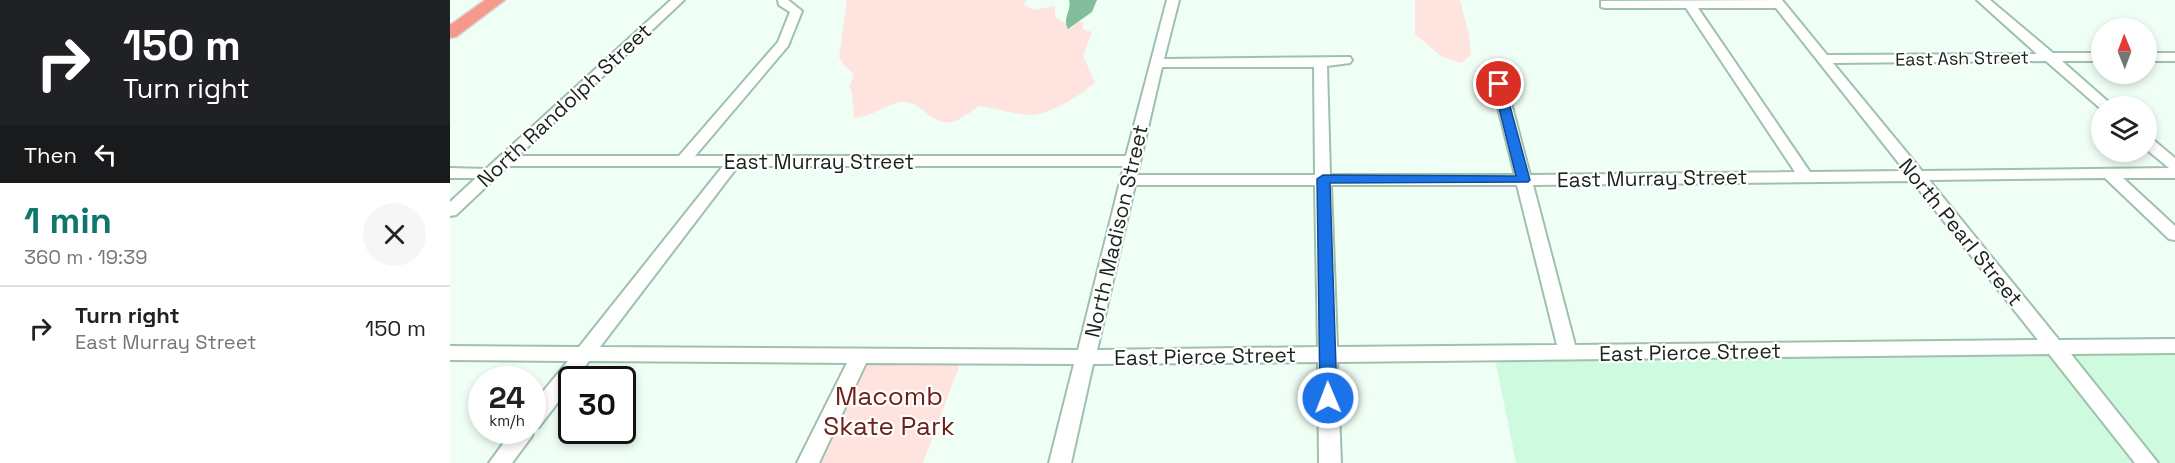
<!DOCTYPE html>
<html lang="en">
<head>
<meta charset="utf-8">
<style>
  body { margin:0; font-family:"Space Grotesk",sans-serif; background:#f6f6f6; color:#222; height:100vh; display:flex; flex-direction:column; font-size:22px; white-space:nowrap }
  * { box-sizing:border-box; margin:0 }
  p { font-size:20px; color:#767676 }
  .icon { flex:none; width:33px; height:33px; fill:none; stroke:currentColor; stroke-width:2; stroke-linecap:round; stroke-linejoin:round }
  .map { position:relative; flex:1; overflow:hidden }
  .details { display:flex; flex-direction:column; background:#fff; width:450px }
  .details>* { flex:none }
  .banner { background:#202124; color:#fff; overflow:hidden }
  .needle { width:39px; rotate:359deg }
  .buttons { position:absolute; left:1641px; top:18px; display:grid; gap:12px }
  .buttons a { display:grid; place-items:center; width:66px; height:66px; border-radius:50%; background:#fff; box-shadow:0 3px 9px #0003; font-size:30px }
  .speed { position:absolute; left:18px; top:366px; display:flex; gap:12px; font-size:30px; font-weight:700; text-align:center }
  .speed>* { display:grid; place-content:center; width:78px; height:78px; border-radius:50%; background:#fff; box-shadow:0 3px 9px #0003; line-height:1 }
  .speed small { font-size:15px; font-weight:400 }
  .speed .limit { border:3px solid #111; border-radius:9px; background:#fff; color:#111 }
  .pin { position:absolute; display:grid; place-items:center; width:51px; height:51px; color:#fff; margin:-26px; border:3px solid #fff; border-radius:50%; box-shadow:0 2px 6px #0007 }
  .me { position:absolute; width:66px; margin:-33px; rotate:359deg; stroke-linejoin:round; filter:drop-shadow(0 0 4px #0008) }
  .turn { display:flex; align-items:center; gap:21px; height:126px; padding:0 24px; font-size:27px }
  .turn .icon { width:78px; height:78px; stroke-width:2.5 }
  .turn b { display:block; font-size:42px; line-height:51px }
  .then { display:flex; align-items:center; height:57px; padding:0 24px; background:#0003; gap:12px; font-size:22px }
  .round { display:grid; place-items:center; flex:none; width:63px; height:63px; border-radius:32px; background:#f6f6f6 }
  .summary { display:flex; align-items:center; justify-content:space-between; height:102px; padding:0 24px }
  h1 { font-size:36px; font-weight:700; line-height:45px; color:#0f766e }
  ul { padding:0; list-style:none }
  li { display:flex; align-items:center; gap:18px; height:84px; padding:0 24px; border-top:2px solid #e0e0e0 }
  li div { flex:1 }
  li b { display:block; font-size:22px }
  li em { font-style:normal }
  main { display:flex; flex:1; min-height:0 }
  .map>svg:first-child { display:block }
  .built { fill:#cefadf }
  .green { fill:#fee3de }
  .water { fill:#83be9c }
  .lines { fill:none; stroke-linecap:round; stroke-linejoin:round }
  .minor-casing { stroke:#9fc1ac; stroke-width:4 }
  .highway-casing { stroke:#dadcdb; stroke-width:3 }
  .minor { fill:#fff; fill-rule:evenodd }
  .highway { fill:#f7998a; fill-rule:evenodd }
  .route { fill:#1a73e8; stroke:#114b97; stroke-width:1.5 }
  .labels { text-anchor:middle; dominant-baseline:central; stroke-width:4.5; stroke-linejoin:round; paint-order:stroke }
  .far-street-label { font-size:18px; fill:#18251d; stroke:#fff }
  .street-label { font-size:21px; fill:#18251d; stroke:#fff }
  .near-park-label { font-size:26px; fill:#6c2119; stroke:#fff }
</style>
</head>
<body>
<main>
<section class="details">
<div class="banner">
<div class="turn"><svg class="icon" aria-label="right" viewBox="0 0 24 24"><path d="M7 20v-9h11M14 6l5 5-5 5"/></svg><div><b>150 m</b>Turn right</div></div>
<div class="then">Then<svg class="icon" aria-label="left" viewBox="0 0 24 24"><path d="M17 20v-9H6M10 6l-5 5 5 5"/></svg></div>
</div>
<div class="summary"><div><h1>1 min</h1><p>360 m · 19:39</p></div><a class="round"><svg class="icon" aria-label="close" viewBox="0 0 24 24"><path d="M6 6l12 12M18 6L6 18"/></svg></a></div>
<ul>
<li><svg class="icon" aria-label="right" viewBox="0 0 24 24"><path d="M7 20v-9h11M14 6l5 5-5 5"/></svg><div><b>Turn right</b><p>East Murray Street</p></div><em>150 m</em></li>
</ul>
</section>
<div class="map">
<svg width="1725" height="463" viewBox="0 0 1725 463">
  <rect width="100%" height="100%" fill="#f0fff6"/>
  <path class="built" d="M1725 346V463H1066L1044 354Z"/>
  <path class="green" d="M397 0H576L574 5 584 10 605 6V17L615 23 616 28H621L629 21 634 23 632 29 642 32 633 56 645 82C634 94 598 115 582 115 565 115 546 108 529 106 522 111 513 118 505 121 483 129 473 101 453 102 435 103 422 118 404 118L402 92 399 87 404 74 394 65 389 57Z
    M965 0H1010L1019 35 1021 54 1012 63 992 57 965 34Z
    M410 356H513L473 463H358Z"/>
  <path class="water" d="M619 0H647L642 12 618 29C612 19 622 10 619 0Z"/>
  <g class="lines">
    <defs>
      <path id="minor" d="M221 0H234L68 156H229L328 42 340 12 329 5 328 0H338L352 11 338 46 245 156H676L717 0H729L714 59 900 57 902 60 900 63 877 66 880 175H1065L1042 84 1049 80 1056 84 1080 175 1345 172 1236 8H1155L1151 7V1L1332 0 1377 55 1587 54 1527 0H1540L1603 53H1652V61H1612L1663 106H1652L1651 109 1596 61 1383 63 1472 171 1719 168 1696 149V137L1701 138 1725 158V178H1673L1725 226V240L1719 239 1655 178 1479 180 1609 340 1725 339V353L1621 354 1708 463H1685L1599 354 887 362 891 463H869L868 362 643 364 621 463H599L624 364 416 363 369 463H347L397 363 139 361 125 380H122V384L89 427 84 428 82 436 62 463H39L63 430H82V405L118 361 0 360V346L129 347 273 166H58L6 215 0 216V202L26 178H0V168L36 169ZM1248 8H1326L1455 171 1360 172ZM712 67H864L865 175H687ZM288 166H674L628 350 150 347ZM1462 181 1588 340 1125 345 1083 185ZM685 185H865L868 347 647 350ZM881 185H1067L1107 345 887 347Z
        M1696 53H1725V61H1696Z"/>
      <path id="highway" d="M35 0H55L6 37 0 38V25Z"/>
    </defs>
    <use href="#minor" class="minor-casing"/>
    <use href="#highway" class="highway-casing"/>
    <use href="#minor" class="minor"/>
    <use href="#highway" class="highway"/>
  </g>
  <path class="route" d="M1049 80 1054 84 1080 180 1078 182 880 183 887 398 884 403 878 405 873 403 870 398 867 179 873 175 1066 176 1043 84Z"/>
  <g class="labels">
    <g class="far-street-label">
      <text transform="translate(1512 58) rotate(-1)">East Ash Street</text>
    </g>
    <g class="street-label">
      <text transform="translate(114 105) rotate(-43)">North Randolph Street</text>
      <text x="369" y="161">East Murray Street</text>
      <text transform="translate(1202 178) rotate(-1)">East Murray Street</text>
      <text transform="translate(666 231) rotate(-77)">North Madison Street</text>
      <text transform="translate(1511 232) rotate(51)">North Pearl Street</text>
      <text transform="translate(1240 352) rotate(-1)">East Pierce Street</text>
      <text transform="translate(755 356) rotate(-1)">East Pierce Street</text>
    </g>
    <g class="near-park-label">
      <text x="439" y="396">Macomb<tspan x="439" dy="30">Skate Park</tspan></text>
    </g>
  </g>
</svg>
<div class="buttons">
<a><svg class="needle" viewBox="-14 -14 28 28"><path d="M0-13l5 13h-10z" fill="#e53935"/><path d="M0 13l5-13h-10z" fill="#767676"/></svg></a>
<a><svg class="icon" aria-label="layers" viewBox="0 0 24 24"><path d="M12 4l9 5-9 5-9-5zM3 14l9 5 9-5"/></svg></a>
</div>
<div class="speed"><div>24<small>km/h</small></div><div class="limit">30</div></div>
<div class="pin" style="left:1049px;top:84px;background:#d93025"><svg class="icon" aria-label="arrive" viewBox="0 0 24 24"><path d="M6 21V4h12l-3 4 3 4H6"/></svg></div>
<svg class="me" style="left:878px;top:398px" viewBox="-20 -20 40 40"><circle r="17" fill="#1a73e8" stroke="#fff" stroke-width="3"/><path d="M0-11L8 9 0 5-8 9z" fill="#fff"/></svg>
</div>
</main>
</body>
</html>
